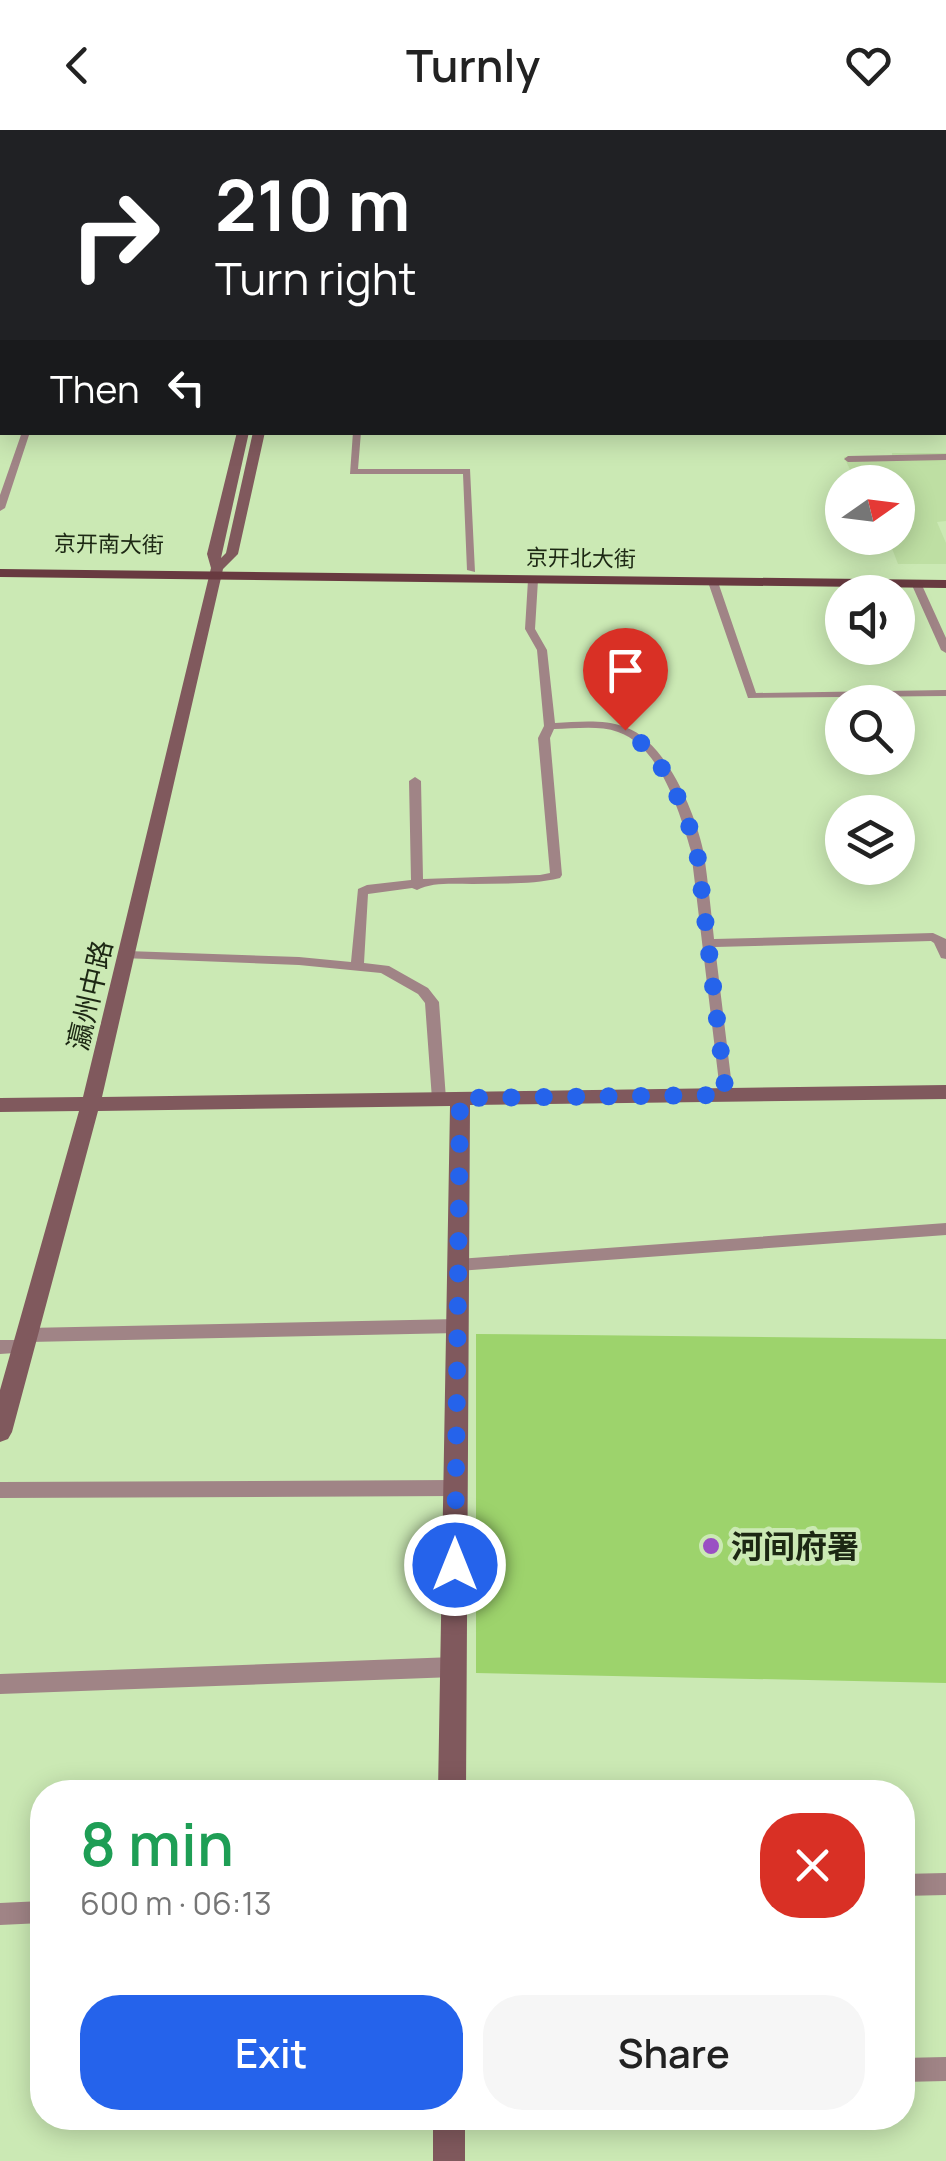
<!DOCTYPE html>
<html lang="en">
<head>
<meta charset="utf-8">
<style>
  body { margin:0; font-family:Manrope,"Noto Sans SC",sans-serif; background:#f6f6f6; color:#222; height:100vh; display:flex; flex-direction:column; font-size:38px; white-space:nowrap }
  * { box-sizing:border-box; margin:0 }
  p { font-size:32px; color:#767676 }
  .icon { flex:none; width:55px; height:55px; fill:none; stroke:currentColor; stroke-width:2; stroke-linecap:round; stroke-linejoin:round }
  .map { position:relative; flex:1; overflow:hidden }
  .details { position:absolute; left:30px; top:1650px; width:885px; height:350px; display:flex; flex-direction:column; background:#fff; border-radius:40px; box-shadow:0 5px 25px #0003 }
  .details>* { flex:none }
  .banner { position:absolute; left:0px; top:0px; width:948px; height:305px; box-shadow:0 5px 25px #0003; background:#202124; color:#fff; overflow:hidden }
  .needle { width:65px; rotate:76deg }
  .buttons { position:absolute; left:825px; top:335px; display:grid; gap:20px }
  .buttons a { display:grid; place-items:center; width:90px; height:90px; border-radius:50%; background:#fff; box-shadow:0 5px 25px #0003; font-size:50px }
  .pin { position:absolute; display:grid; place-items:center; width:85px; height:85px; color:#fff; margin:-102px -42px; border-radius:50% 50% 50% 0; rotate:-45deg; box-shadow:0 0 10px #0007 }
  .pin .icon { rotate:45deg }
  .me { position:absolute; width:110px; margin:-55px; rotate:0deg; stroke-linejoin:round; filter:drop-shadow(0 0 8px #0008) }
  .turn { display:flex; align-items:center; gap:35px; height:210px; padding:0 50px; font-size:45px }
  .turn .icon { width:130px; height:130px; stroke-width:2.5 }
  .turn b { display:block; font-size:70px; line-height:85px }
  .then { display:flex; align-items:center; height:95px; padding:0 50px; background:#0003; gap:20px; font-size:38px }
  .round { display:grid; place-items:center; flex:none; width:105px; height:105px; border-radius:40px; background:#f6f6f6 }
  .summary { display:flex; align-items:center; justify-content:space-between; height:170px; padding:0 50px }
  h1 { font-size:60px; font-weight:600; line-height:75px; color:#1e9e55 }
  .action { display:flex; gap:20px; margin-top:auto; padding:20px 50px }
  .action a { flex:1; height:115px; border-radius:40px; background:#2563eb; color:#fff; font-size:40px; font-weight:600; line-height:115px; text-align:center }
  .action a+a { background:#f6f6f6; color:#222 }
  header { display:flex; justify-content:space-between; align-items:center; height:130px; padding:0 50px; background:#fff; font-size:45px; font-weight:600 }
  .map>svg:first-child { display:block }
  .built { fill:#bedfa3 }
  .green { fill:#9dd36c }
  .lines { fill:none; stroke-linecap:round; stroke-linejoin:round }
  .street { fill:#a08486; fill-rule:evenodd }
  .secondary { fill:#80595d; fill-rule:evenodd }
  .primary { fill:#683a40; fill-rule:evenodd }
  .route { stroke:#2563eb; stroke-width:18; stroke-dasharray:0 32.4 }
  .poi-dot { fill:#9a50c3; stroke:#cbe9b4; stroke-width:4 }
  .labels { text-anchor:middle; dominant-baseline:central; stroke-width:9; stroke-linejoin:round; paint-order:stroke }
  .far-street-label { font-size:22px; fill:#1c2713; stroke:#cbe9b4 }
  .street-label { font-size:28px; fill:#1c2713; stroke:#cbe9b4 }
  .near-poi-label { font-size:32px; font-weight:bold; fill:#1c2713; stroke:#cbe9b4; text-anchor:start }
</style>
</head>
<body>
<header><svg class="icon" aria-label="back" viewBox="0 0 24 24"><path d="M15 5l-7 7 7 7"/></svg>Turnly<svg class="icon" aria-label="heart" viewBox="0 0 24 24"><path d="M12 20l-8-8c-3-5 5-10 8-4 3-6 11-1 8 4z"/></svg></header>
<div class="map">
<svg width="946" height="2031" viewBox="0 0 946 2031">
  <rect width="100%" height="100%" fill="#cbe9b4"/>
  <path class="built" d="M892 323H946V391L937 392 946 413V434H898L888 408H898V352H856L844 327 892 326Z"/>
  <path class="green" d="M476 1204 946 1209V1553L476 1543Z"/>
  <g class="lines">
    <path class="street" d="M3 0H9L11 2H5Z
      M945 8H946V12H945Z
      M945 72H946V76H945Z
      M945 107H946V111H945Z
      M0 174H2V178H0Z
      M0 291 2 292V296L0 297Z
      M22 302H30L5 378 0 381V365Z
      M353 302H361L358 339H470L475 442 467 440 463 344H350Z
      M946 324V330L848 332 844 329 848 326Z
      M533 447 538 450 535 499 547 520 555 593C578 592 603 589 625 597 666 611 696 684 704 724 708 752 711 781 714 809L933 803 946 809V829L941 828 934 813 931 811 715 817 733 965 731 969H721L691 721C680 683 660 616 618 602 598 595 574 599 554 599L550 608 562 745 560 748C531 755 502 753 472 754 454 754 432 752 417 760L412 758 368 764 364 833 389 836 428 858 439 872 446 969 444 973 439 974 432 969 425 873 418 864 381 843 299 835 122 828 120 825 127 821 299 827 351 832 358 759 367 755 411 750 409 651 415 647 421 651 423 749 540 745 550 743 538 608 544 596 537 520 525 499 528 450Z
      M713 449 718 452 756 563 946 560V566L748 568 708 452Z
      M916 450 921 453 946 508V523L941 520 911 453Z
      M946 1093V1105L458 1141 452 1139 450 1135 452 1131 458 1129Z
      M458 1189 464 1191 466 1196 464 1201 458 1203 29 1212 32 1217 30 1222 0 1224V1210H22L19 1205 21 1200 27 1198Z
      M456 1350 462 1352 465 1358 462 1364 456 1366 0 1368V1352Z
      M454 1527 461 1530 464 1537 461 1544 454 1547 0 1564V1544Z
      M946 1743V1765L902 1766V1744Z
      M42 1771V1793L0 1795V1773Z
      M946 1927V1951L902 1952V1928Z"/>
    <path class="secondary" d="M312 0H320V2H312Z
      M823 0H831L833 2H825Z
      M945 175H946V181H945Z
      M0 177H2V183H0Z
      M945 189H946V197H945Z
      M237 302H249L221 428 226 423 253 302H265L238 424 223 439 102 967 946 955V969L470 975 466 1662H438L450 976 98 981 12 1302 8 1309 0 1312V1260L79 981 0 982V968L83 967 211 438 207 424Z
      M433 1988H465V2031H433Z"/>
    <path class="primary" d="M0 439 946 450V458L0 447Z"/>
  </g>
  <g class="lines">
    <path class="route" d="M455 1435 460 968 726 965 697 721C684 676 665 627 625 600"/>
  </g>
  <circle class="poi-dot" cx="711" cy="1416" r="10"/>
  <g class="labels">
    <g class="far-street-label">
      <text transform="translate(109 414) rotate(1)">京开南大街</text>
      <text transform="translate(581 428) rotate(1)">京开北大街</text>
    </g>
    <g class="street-label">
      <text transform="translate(89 865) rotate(-77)">瀛州中路</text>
    </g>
    <g class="near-poi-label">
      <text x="731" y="1416">河间府署</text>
    </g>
  </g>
</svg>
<div class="buttons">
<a><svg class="needle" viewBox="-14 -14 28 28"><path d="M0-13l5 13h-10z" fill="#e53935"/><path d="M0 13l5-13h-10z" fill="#767676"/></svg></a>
<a><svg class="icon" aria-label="sound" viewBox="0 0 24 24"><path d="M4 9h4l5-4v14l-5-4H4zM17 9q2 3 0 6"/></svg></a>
<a><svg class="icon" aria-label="search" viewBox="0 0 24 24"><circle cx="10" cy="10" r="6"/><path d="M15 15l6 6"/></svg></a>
<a><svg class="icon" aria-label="layers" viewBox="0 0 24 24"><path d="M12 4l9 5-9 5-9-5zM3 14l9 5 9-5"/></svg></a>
</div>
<div class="pin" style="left:625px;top:600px;background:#d93025"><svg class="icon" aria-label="arrive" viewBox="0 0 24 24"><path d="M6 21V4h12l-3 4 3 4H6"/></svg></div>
<svg class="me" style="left:455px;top:1435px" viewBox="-20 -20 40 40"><circle r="17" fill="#2563eb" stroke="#fff" stroke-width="3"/><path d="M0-11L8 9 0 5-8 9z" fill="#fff"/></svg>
<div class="banner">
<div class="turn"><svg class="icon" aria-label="right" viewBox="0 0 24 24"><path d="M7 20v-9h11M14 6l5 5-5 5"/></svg><div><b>210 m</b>Turn right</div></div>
<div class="then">Then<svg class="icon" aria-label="left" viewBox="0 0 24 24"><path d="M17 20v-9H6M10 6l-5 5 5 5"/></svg></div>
</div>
<section class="details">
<div class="summary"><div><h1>8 min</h1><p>600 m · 06:13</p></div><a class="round" style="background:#d93025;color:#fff"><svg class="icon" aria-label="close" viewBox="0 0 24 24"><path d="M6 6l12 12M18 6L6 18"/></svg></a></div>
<div class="action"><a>Exit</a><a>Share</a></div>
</section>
</div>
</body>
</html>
